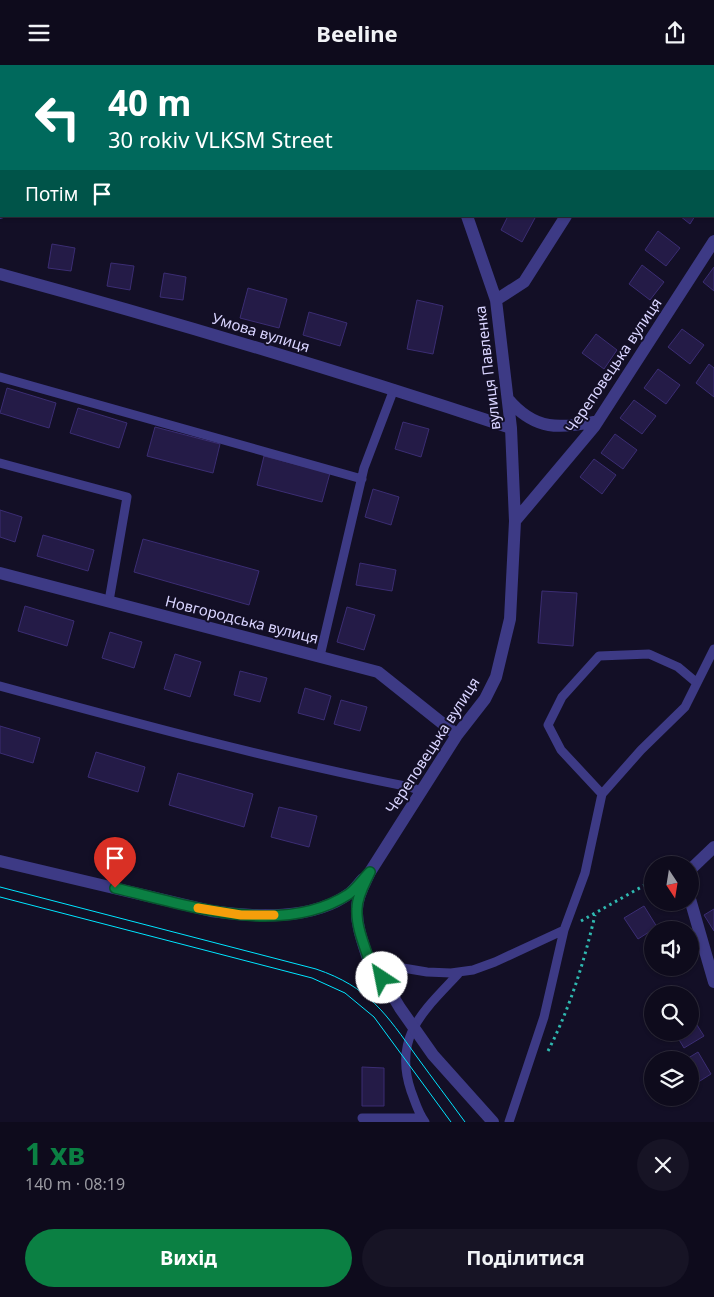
<!DOCTYPE html>
<html lang="uk">
<head>
<meta charset="utf-8">
<style>
  body { margin:0; font-family:"Noto Sans",sans-serif; background:#171425; color:#f1f3f6; height:100vh; display:flex; flex-direction:column; font-size:19px; white-space:nowrap }
  * { box-sizing:border-box; margin:0 }
  p { font-size:16px; color:#9b9ba3 }
  .icon { flex:none; width:28px; height:28px; fill:none; stroke:currentColor; stroke-width:2; stroke-linecap:round; stroke-linejoin:round }
  .map { position:relative; height:1057px; overflow:hidden }
  .drawer { display:flex; flex-direction:column; background:#0e0b1c; flex:1 }
  .drawer>* { flex:none }
  .hud { position:absolute; left:0px; top:0px; width:715px; height:152px; box-shadow:0 1px 4px #0004,0 0 0 1px #2e2b3b; background:#00695c; color:#fff; overflow:hidden }
  .needle { width:32px; rotate:168deg }
  .tools { position:absolute; left:644px; top:791px; display:grid; gap:10px }
  .tools a { display:grid; place-items:center; width:55px; height:55px; border-radius:50%; background:#0e0b1c; box-shadow:0 1px 4px #0004,0 0 0 1px #2e2b3b; font-size:25px }
  .pin { position:absolute; display:grid; place-items:center; width:42px; height:42px; color:#fff; margin:-51px -21px; border-radius:50% 50% 50% 0; rotate:-45deg; box-shadow:0 0 5px #0007 }
  .pin .icon { rotate:45deg }
  .me { position:absolute; width:55px; margin:-28px; rotate:326deg; stroke-linejoin:round; filter:drop-shadow(0 0 4px #0008) }
  .turn { display:flex; align-items:center; gap:18px; height:105px; padding:0 25px; font-size:22px }
  .turn .icon { width:65px; height:65px; stroke-width:2.5 }
  .turn b { display:block; font-size:35px; line-height:42px }
  .then { display:flex; align-items:center; height:48px; padding:0 25px; background:#0003; gap:10px; font-size:19px }
  .round { display:grid; place-items:center; flex:none; width:52px; height:52px; border-radius:26px; background:#171425 }
  .summary { display:flex; align-items:center; justify-content:space-between; height:85px; padding:0 25px }
  h1 { font-size:30px; font-weight:700; line-height:38px; color:#0b8043 }
  .primary-button { display:flex; gap:10px; margin-top:auto; padding:10px 25px }
  .primary-button a { flex:1; height:58px; border-radius:30px; background:#0b8043; color:#fff; font-size:20px; font-weight:700; line-height:58px; text-align:center }
  .primary-button a+a { background:#171425; color:#f1f3f6 }
  header { display:flex; justify-content:space-between; align-items:center; height:65px; padding:0 25px; background:#0e0b1c; font-size:22px; font-weight:700 }
  .map>svg:first-child { display:block }
  .building { fill:#241b47; stroke:#3b2d73 }
  .lines { fill:none; stroke-linecap:round; stroke-linejoin:round }
  .path { stroke:#2fb8b0; stroke-width:3; stroke-dasharray:2.5 4; stroke-linecap:butt }
  .service { stroke:#3d3a85; stroke-width:9 }
  .minor { stroke:#3d3a85; stroke-width:12 }
  .tram { stroke:#00e5ff; stroke-width:1 }
  .route-casing { stroke:#07532c; stroke-width:12 }
  .route { stroke:#0b8043; stroke-width:9 }
  .slow { stroke:#f59e0b; stroke-width:9 }
  .labels { text-anchor:middle; dominant-baseline:central; stroke-width:4; stroke-linejoin:round; paint-order:stroke }
  .street-label { font-size:15px; fill:#d9d4ff; stroke:#130f26 }
</style>
</head>
<body>
<header><svg class="icon" aria-label="menu" viewBox="0 0 24 24"><path d="M4 6h16M4 12h16M4 18h16"/></svg>Beeline<svg class="icon" aria-label="share" viewBox="0 0 24 24"><path d="M12 15V3M7 8l5-5 5 5M5 13v7h14v-7"/></svg></header>
<div class="map">
<svg width="714" height="1057" viewBox="0 0 714 1057">
  <rect width="100%" height="100%" fill="#130f26"/>
  <path class="building" d="M508 151H531L535 153 522 177 501 165Z
    M680 151H695L690 159Z
    M658 166 680 183 666 201 645 185Z
    M52 179 75 183 71 206 48 203Z
    M111 198 134 201 130 225 107 221Z
    M642 200 664 217 650 235 629 219Z
    M714 202V226L703 217Z
    M164 208 186 212 183 235 160 232Z
    M248 223 287 234 279 263 240 253Z
    M417 235 443 241 433 289 407 284Z
    M309 247 347 258 340 281 303 270Z
    M682 264 704 280 690 299 668 282Z
    M596 269 617 285 604 304 582 288Z
    M709 299 714 303V332L696 318Z
    M658 304 680 320 666 339 644 323Z
    M7 323 56 338 49 363 0 348Z
    M634 335 656 351 642 369 620 353Z
    M78 343 127 358 119 383 70 368Z
    M403 357 429 364 421 392 395 384Z
    M155 362 220 379 213 408 147 391Z
    M615 369 637 385 623 404 601 388Z
    M264 391 330 408 322 437 257 420Z
    M594 394 616 410 602 429 580 412Z
    M373 424 399 432 391 460 365 452Z
    M0 445 22 452 15 477 0 472Z
    M43 470 94 485 88 506 37 491Z
    M143 474 259 506 249 540 134 507Z
    M360 498 396 505 392 526 356 520Z
    M542 526 577 528 573 581 538 578Z
    M25 541 74 556 67 581 18 566Z
    M347 542 375 550 364 585 337 577Z
    M110 567 142 577 134 603 102 593Z
    M175 589 201 597 190 632 164 624Z
    M240 606 267 613 260 637 234 630Z
    M305 623 331 631 324 655 298 648Z
    M341 635 367 642 360 666 334 659Z
    M0 661 40 673 33 698 0 688Z
    M96 687 145 702 138 727 88 712Z
    M178 708 253 729 244 762 169 740Z
    M279 742 317 751 309 782 271 772Z
    M644 841 657 862 638 874 624 853Z
    M714 844V866L704 850Z
    M690 949 704 971 684 983 675 968H690Z
    M698 987 711 1009 692 1021 690 1018V995H685Z
    M362 1002 384 1003V1041H362Z"/>
  <g class="lines">
    <path class="path" d="M581 856 652 816
      M548 986C570 943 584 897 595 850"/>
    <path class="service" d="M0 312 362 414
      M0 398 127 432 109 536
      M320 591 364 403 394 324
      M0 621C136 658 272 695 410 722L421 726
      M602 729 561 685 548 660 562 632 599 591 649 589 678 602 697 618
      M373 898 427 907 451 908 473 905 495 897 564 865
      M362 1053H421
      M425 1057C418 1048 415 1036 411 1026 392 970 426 944 460 907
      M509 1057 544 952 564 865 585 808 602 729 641 685 685 642 714 584"/>
    <path class="minor" d="M414 0V1
      M399 1 403 0
      M663 1 664 0
      M0 148 1 147
      M467 151 496 235 511 363 515 456 510 554 496 612 485 634 457 670 370 807C365 818 357 831 357 844 356 861 364 880 369 897L373 898 400 943 433 990 493 1057
      M0 209C172 256 342 307 511 363
      M496 235 524 217 566 151
      M508 334C535 366 560 364 598 356
      M515 456 594 362 714 176
      M0 508 378 607 457 670
      M0 796 211 846C254 852 313 856 350 828 355 824 359 818 363 814
      M690 805 714 782
      M690 834 714 917"/>
    <path class="tram" d="M0 822 316 904C369 922 386 949 417 992 433 1014 449 1035 465 1057
      M0 832 312 913 345 928 374 952 451 1057"/>
  </g>
  <g class="lines">
    <defs>
      <path id="route" d="M115 823C187 840 281 873 349 829 357 823 363 814 370 807 365 818 357 831 357 844 356 861 364 880 370 897L373 898 382 913"/>
    </defs>
    <use href="#route" class="route-casing"/>
    <use href="#route" class="route"/>
    <path class="slow" d="M198 843 241 850H274"/>
  </g>
  <g class="labels">
    <g class="street-label">
      <text transform="translate(261 267) rotate(17)">Умова вулиця</text>
      <text transform="translate(613 300) rotate(-56)">Череповецька вулиця</text>
      <text transform="translate(487 303) rotate(-97)">вулиця Павленка</text>
      <text transform="translate(242 554) rotate(14)">Новгородська вулиця</text>
      <text transform="translate(432 680) rotate(-57)">Череповецька вулиця</text>
    </g>
  </g>
</svg>
<div class="tools">
<a><svg class="needle" viewBox="-14 -14 28 28"><path d="M0-13l5 13h-10z" fill="#e53935"/><path d="M0 13l5-13h-10z" fill="#9b9ba3"/></svg></a>
<a><svg class="icon" aria-label="sound" viewBox="0 0 24 24"><path d="M4 9h4l5-4v14l-5-4H4zM17 9q2 3 0 6"/></svg></a>
<a><svg class="icon" aria-label="search" viewBox="0 0 24 24"><circle cx="10" cy="10" r="6"/><path d="M15 15l6 6"/></svg></a>
<a><svg class="icon" aria-label="layers" viewBox="0 0 24 24"><path d="M12 4l9 5-9 5-9-5zM3 14l9 5 9-5"/></svg></a>
</div>
<div class="pin" style="left:115px;top:823px;background:#d93025"><svg class="icon" aria-label="arrive" viewBox="0 0 24 24"><path d="M6 21V4h12l-3 4 3 4H6"/></svg></div>
<svg class="me" style="left:382px;top:913px" viewBox="-20 -20 40 40"><circle r="19" fill="#fff"/><path d="M0-13L10 11 0 6-10 11z" fill="#0b8043"/></svg>
<div class="hud">
<div class="turn"><svg class="icon" aria-label="left" viewBox="0 0 24 24"><path d="M17 20v-9H6M10 6l-5 5 5 5"/></svg><div><b>40 m</b>30 rokiv VLKSM Street</div></div>
<div class="then">Потім<svg class="icon" aria-label="arrive" viewBox="0 0 24 24"><path d="M6 21V4h12l-3 4 3 4H6"/></svg></div>
</div>
</div>
<section class="drawer">
<div class="summary"><div><h1>1 хв</h1><p>140 m · 08:19</p></div><a class="round"><svg class="icon" aria-label="close" viewBox="0 0 24 24"><path d="M6 6l12 12M18 6L6 18"/></svg></a></div>
<div class="primary-button"><a>Вихід</a><a>Поділитися</a></div>
</section>
</body>
</html>
